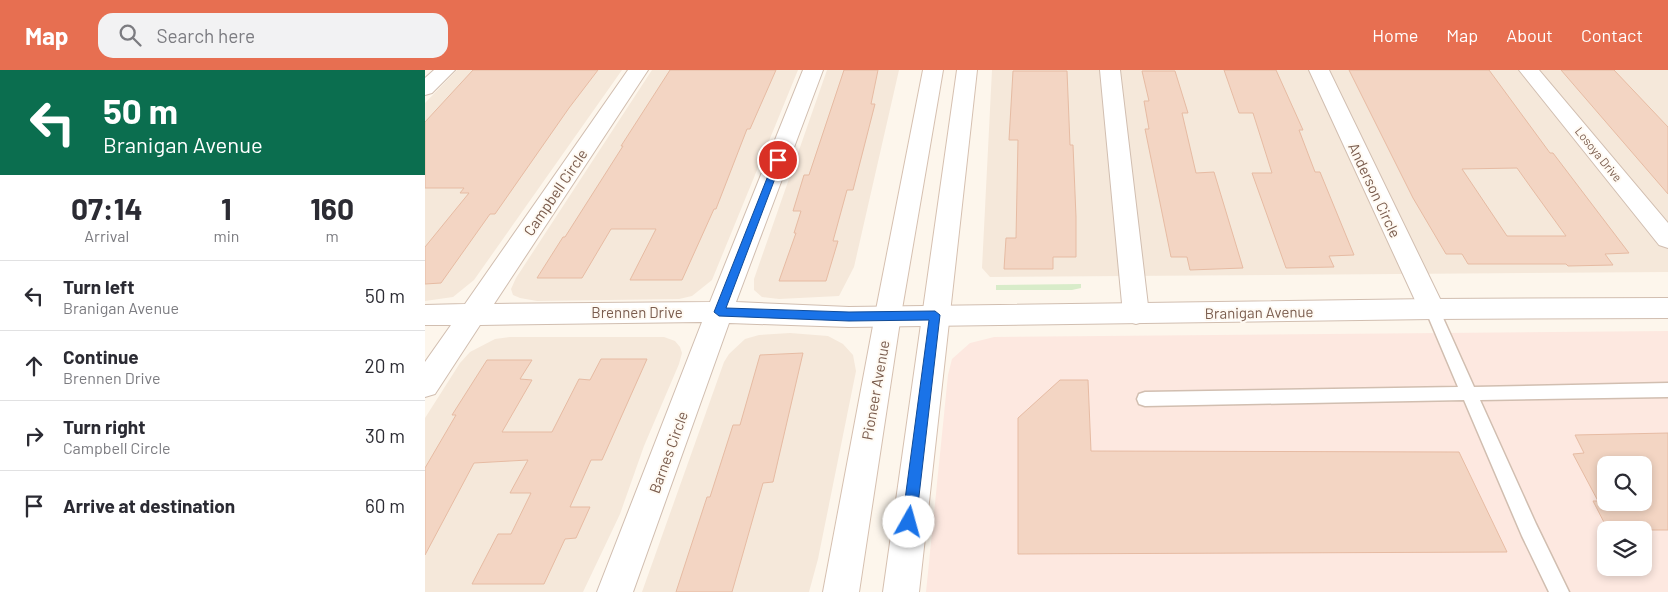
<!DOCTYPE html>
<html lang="en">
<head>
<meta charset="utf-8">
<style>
  body { margin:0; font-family:Barlow,sans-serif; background:#f2f2f3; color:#2b2b33; height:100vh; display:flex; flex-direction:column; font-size:19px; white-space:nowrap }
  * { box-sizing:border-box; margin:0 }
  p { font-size:16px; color:#7c7c81 }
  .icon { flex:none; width:28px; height:28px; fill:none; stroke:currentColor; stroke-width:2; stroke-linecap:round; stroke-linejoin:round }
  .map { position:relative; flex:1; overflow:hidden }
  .sheet { display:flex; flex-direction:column; background:#fff; width:425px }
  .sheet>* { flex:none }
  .guide { background:#0b6e4f; color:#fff; overflow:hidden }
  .tools { position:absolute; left:1172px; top:386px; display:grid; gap:10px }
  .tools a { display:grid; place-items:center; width:55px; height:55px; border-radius:10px; background:#fff; box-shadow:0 2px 8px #0003; font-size:25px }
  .pin { position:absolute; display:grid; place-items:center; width:42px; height:42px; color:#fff; margin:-21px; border:2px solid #fff; border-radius:50%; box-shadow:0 1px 5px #0007 }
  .me { position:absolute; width:55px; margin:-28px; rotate:7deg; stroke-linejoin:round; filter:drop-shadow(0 0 4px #0008) }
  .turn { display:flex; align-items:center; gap:18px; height:105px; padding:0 20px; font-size:22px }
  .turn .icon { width:65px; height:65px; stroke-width:2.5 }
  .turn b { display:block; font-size:35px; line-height:42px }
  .eta { display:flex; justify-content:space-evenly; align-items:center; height:85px; text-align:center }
  .eta b { font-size:30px; font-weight:700; line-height:35px }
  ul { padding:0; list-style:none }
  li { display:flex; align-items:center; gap:15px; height:70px; padding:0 20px; border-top:1px solid #e1e1e2 }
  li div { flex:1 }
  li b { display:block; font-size:19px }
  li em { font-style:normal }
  header { display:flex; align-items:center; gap:30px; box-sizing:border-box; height:70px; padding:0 25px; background:#e76f51; color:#fff }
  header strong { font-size:24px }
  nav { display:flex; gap:28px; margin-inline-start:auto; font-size:18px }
  .search { width:350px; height:45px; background:#f2f2f3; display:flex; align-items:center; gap:12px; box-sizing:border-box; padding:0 18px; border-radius:15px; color:#7c7c81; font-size:19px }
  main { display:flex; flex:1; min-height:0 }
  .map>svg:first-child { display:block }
  .residential { fill:#f5e8da }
  .commercial { fill:#fde8e0; fill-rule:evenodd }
  .green { fill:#d8ecc9 }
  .building { fill:#f3d5c3; stroke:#e6bba3; fill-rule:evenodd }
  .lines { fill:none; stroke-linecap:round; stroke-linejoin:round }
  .service-casing { stroke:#d1beb0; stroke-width:3 }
  .minor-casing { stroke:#d1beb0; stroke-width:2 }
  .tertiary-casing { stroke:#d1beb0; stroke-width:2 }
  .secondary-casing { stroke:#d6c0b0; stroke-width:2 }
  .service { fill:#fff; fill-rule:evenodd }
  .minor { fill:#fff; fill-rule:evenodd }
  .tertiary { fill:#fff; fill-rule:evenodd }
  .secondary { fill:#fff; fill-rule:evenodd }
  .route { fill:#1a73e8; stroke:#114b97 }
  .labels { text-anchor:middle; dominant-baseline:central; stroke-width:4; stroke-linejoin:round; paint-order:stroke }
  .far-street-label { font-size:12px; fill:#7a5c4d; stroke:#fffaf3 }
  .street-label { font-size:15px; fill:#7a5c4d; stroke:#fffaf3 }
</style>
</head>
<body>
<header>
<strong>Map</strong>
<div class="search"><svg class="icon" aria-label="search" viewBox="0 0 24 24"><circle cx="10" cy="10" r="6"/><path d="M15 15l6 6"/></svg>Search here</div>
<nav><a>Home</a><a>Map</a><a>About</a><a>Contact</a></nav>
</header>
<main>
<section class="sheet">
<div class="guide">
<div class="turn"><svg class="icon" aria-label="left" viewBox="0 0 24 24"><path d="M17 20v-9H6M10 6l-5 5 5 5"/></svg><div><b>50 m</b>Branigan Avenue</div></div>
</div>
<div class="eta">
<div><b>07:14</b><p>Arrival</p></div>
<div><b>1</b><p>min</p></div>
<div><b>160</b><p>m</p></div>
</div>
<ul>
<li><svg class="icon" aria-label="left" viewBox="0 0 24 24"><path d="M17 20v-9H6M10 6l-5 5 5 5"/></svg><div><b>Turn left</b><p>Branigan Avenue</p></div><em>50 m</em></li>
<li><svg class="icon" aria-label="ahead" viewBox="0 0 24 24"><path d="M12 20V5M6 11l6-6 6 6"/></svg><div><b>Continue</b><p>Brennen Drive</p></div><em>20 m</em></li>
<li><svg class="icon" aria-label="right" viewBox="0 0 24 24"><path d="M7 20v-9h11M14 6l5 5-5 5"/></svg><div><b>Turn right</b><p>Campbell Circle</p></div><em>30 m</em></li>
<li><svg class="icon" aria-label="arrive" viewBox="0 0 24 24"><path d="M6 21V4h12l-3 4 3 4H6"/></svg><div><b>Arrive at destination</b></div><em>60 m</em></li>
</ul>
</section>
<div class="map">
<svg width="1243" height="522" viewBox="0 0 1243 522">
  <rect width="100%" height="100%" fill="#fdf6ec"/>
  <path class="residential" d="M32 0H197L49 210 28 227 0 231V33Z
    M227 0H373L287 210 267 226 254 229 112 231 95 228 88 225 86 219 91 208Z
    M402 0H474L429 197 414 226 354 229 337 227 329 220V209Z
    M567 0H1243V202L565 207 557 198Z
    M365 263 403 266 418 274 428 285 431 301 393 489 384 522H217L299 292 304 284 320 269 334 265Z
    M85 267H239L250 271 255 277 257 283 254 294 219 376 195 444 158 522H0V348L35 293 45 282 70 269Z"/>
  <path class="commercial" d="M1243 261V522H501L523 305 527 289 545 273 569 267ZM1181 395H1219V432H1181ZM1181 460H1219V498H1181Z"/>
  <path class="green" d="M656 214V218L647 220H571V215Z"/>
  <path class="building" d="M48 0H173L144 38 70 144H65L16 213 0 214V177L44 123H35L39 118H0V52Z
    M245 0H351L325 59H322L291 139H289L257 210H205L231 159H186L157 208H112L138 167H140L198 76H196Z
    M419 0H453L446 34H450L428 120H422L408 171H413L401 211H354L371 163H369L376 141H368L379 105H384Z
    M799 0H851L878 60H874L890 102H895L929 185 904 186 909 197 861 198 827 103H847L828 43H814Z
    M924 0H1064L1125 83H1128L1204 183 1180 184 1188 195 1143 196 1141 194H1043L1037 184H1021L988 128ZM1092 98 1107 119 1141 166H1082L1037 99Z
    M1136 0H1189L1243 57V124Z
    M588 1H642L645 75H648L651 147V187H628V199H579L581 168H591L593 70H584Z
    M717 1H750L763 43H757L771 103 789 102 818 198 765 200 762 187H746L720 59H724L719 31H724Z
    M378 283 348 412 338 413 307 522H251L282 427H285L308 355H315L335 285Z
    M176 289H222L177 390H166L145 437H165L151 468 140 469 119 514H47L73 464H86L106 423H85L103 390 49 393 0 485V398L31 345H27L62 290H107L95 309 107 310 77 362H127L154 309 165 310Z
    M635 310H663L666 381 1034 382 1082 482 593 484V348Z
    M1243 363V460H1183L1168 431H1173L1148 384 1159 383 1150 365ZM1181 395H1219V432H1181Z"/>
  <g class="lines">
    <defs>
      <path id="service" d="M1007 233 1012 235 1014 239 1049 317 1243 313V327L1055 330 1111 454 1144 522H1124L1097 466 1039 330 720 336 714 334 712 329 714 324 720 322 1033 317 1000 239 1002 235Z"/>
      <path id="minor" d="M9 0H30L7 23 0 25V8Z
        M203 0H223L69 234 285 232 378 0H398L311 232 424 237 434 240 438 247 434 254 424 257 304 253 208 522H172L277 252 55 255 10 324 0 327V292L26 255H0V235L40 234Z
        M675 0H695L724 244 721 251 711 254 701 251 698 244Z
        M884 0H904L1020 239 1016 246 1007 249 998 246 994 239Z
        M1094 0H1114L1243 153V178L1234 175Z"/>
      <path id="tertiary" d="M1243 228V248L1007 249 424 257 414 254 410 247 414 240 424 237 1007 229Z"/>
      <path id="secondary" d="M498 0H518L476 245 434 522H398L450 245Z
        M532 0H552L494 522H458Z"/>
    </defs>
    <use href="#service" class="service-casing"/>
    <use href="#minor" class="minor-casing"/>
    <use href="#tertiary" class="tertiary-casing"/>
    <use href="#secondary" class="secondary-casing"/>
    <use href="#service" class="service"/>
    <use href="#minor" class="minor"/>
    <use href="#tertiary" class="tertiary"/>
    <use href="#secondary" class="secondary"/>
  </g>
  <path class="route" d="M350 88H353L357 90 301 238 424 242 510 241 515 245 491 452 489 457 484 459 479 457 477 452 504 250 424 251 294 246 289 242Z"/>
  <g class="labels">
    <g class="far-street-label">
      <text transform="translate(1174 84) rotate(51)">Losoya Drive</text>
    </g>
    <g class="street-label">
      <text transform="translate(950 120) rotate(65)">Anderson Circle</text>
      <text transform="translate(130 122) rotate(-56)">Campbell Circle</text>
      <text x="212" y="242">Brennen Drive</text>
      <text transform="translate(834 242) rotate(-1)">Branigan Avenue</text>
      <text transform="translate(450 320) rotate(-80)">Pioneer Avenue</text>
      <text transform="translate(243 382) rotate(-70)">Barnes Circle</text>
    </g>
  </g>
</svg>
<div class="tools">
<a><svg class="icon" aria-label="search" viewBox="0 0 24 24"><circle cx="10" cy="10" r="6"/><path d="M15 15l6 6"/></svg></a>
<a><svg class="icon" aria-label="layers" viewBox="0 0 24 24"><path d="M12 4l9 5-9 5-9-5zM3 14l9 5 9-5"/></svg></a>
</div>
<div class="pin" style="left:353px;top:90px;background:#d93025"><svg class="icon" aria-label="arrive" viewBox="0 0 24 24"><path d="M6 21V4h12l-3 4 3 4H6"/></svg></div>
<svg class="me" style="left:484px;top:452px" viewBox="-20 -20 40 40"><circle r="19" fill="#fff"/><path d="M0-13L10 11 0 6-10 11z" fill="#1a73e8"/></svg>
</div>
</main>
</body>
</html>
